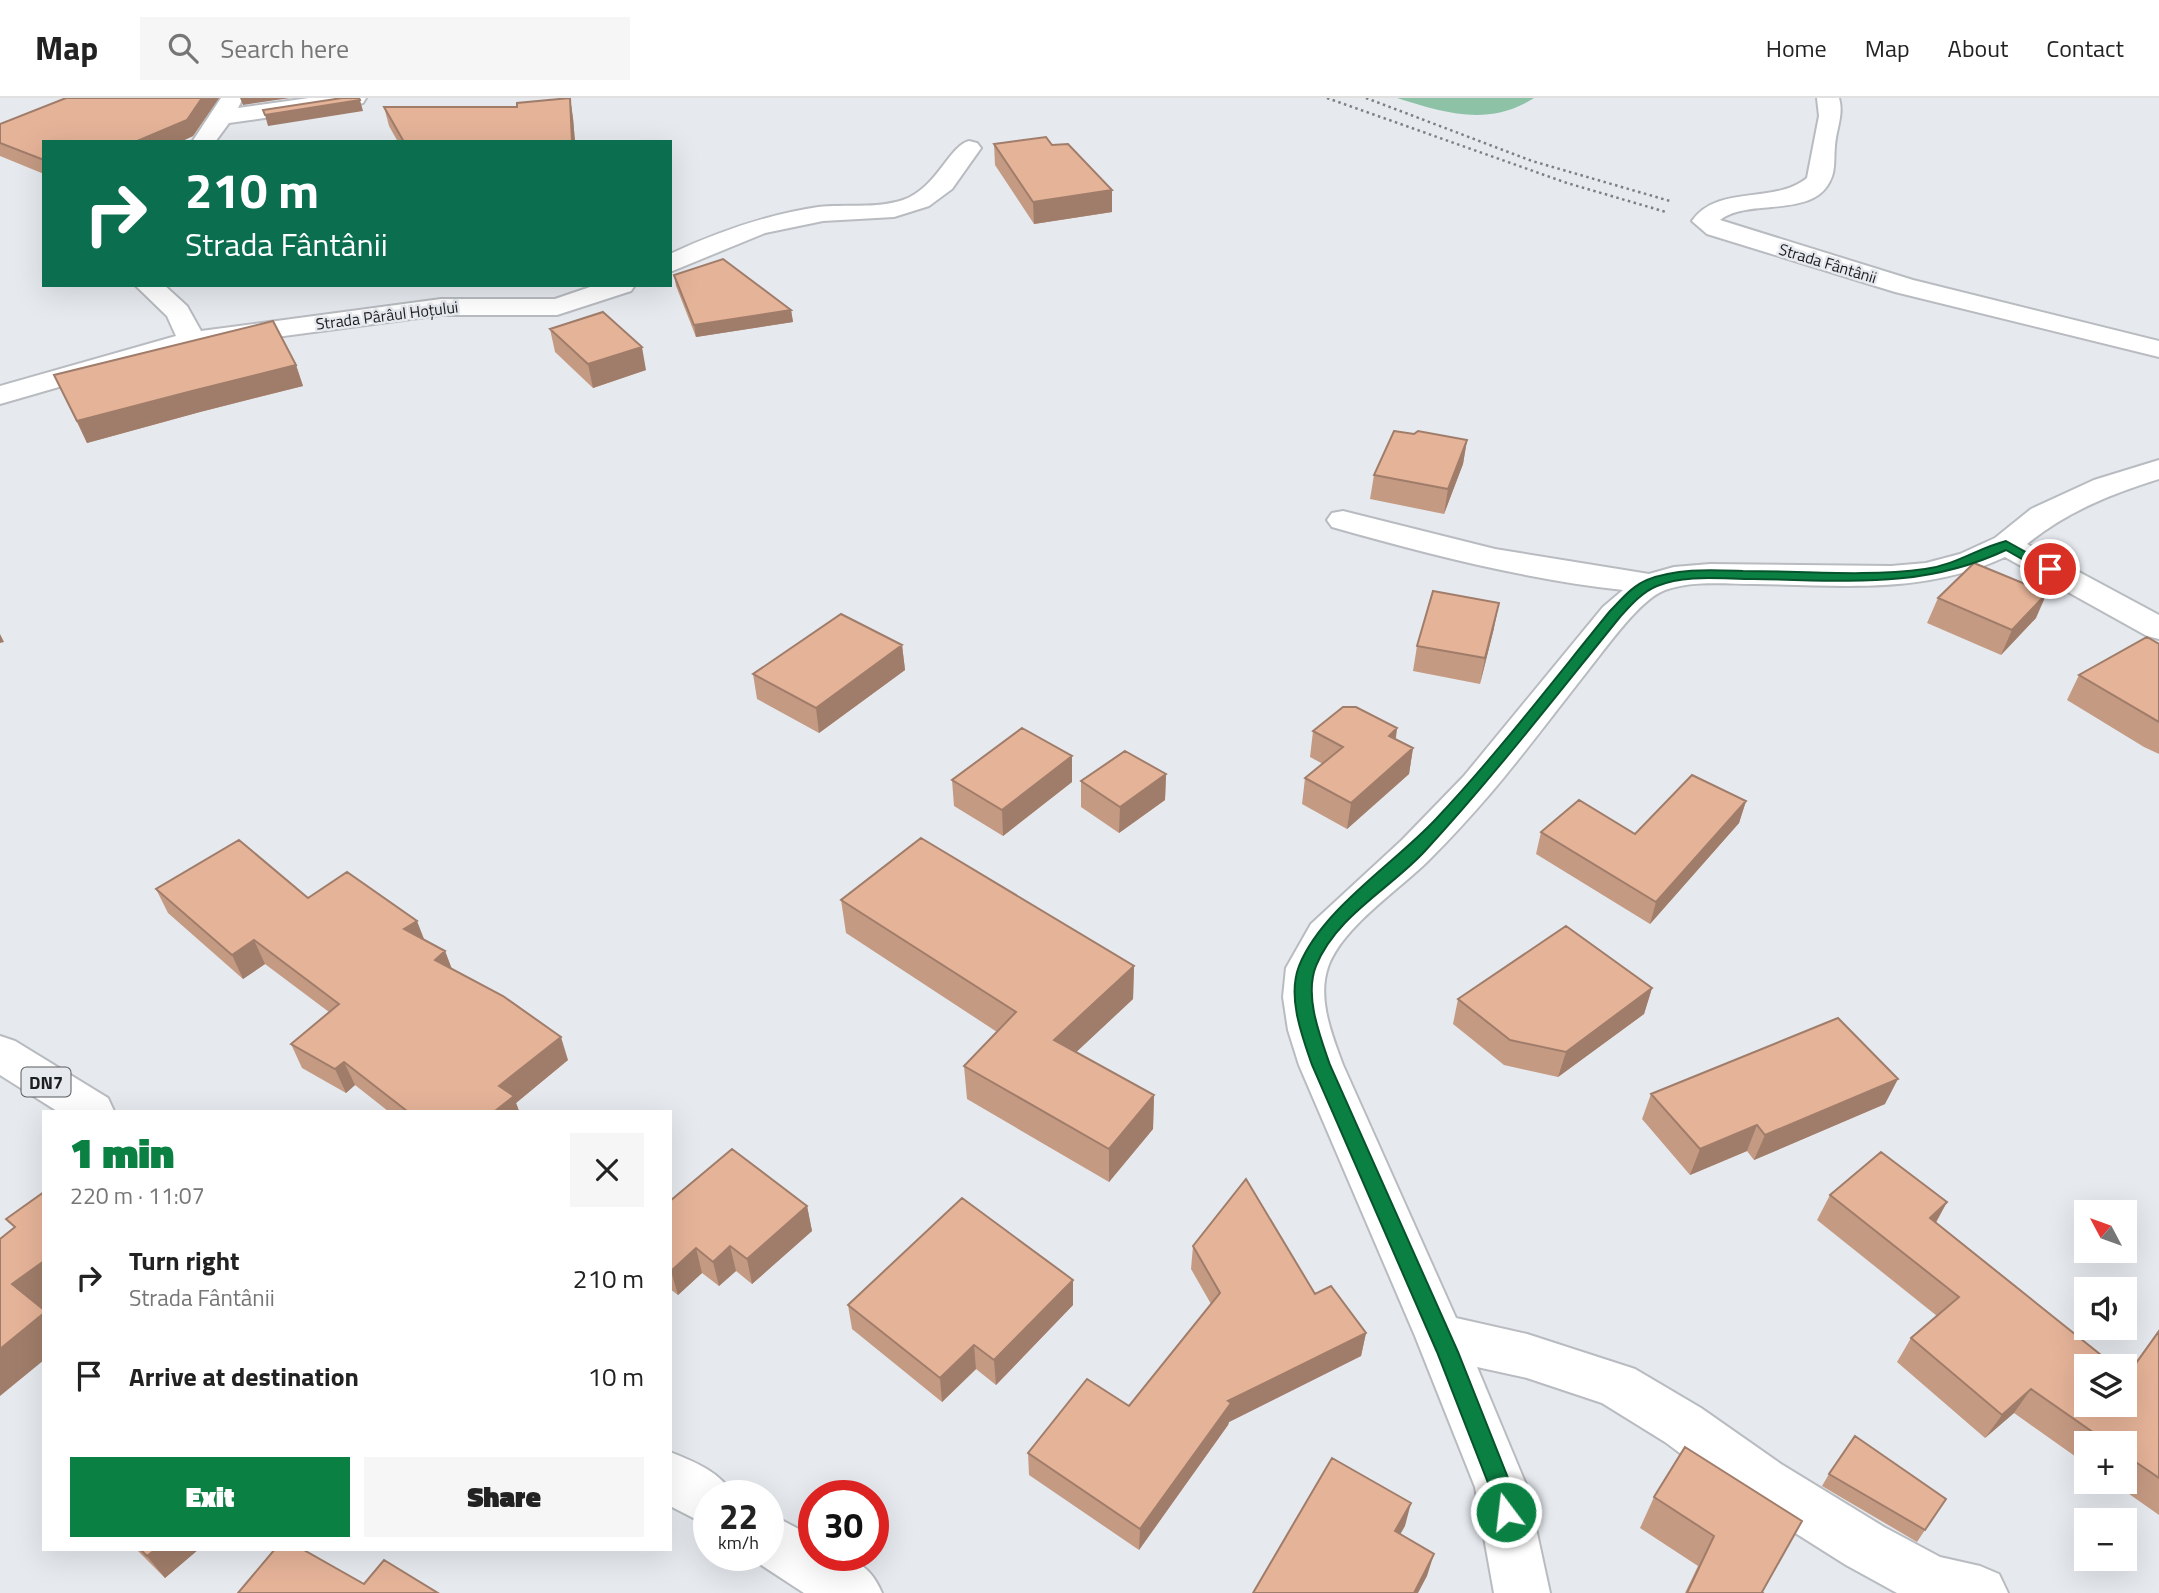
<!DOCTYPE html>
<html lang="en">
<head>
<meta charset="utf-8">
<style>
  body { margin:0; font-family:"Titillium Web",sans-serif; background:#f6f6f6; color:#222; height:100vh; display:flex; flex-direction:column; font-size:26px; white-space:nowrap }
  * { box-sizing:border-box; margin:0 }
  p { font-size:23px; color:#767676 }
  .icon { flex:none; width:38px; height:38px; fill:none; stroke:currentColor; stroke-width:2; stroke-linecap:round; stroke-linejoin:round }
  .map { position:relative; flex:1; overflow:hidden }
  .drawer { position:absolute; left:42px; top:1012px; width:630px; height:441px; display:flex; flex-direction:column; background:#fff; border-radius:0px; box-shadow:0 7px 28px #0002 }
  .drawer>* { flex:none }
  .guide { position:absolute; left:42px; top:42px; width:630px; height:147px; border-radius:0px; box-shadow:0 7px 28px #0002; background:#0b6e4f; color:#fff; overflow:hidden }
  .needle { width:46px; rotate:311deg }
  .buttons { position:absolute; left:2074px; top:1102px; display:grid; gap:14px }
  .buttons a { display:grid; place-items:center; width:63px; height:63px; border-radius:0px; background:#fff; box-shadow:0 7px 28px #0002; font-size:35px }
  .speed { position:absolute; left:693px; top:1382px; display:flex; gap:14px; font-size:35px; font-weight:700; text-align:center }
  .speed>* { display:grid; place-content:center; width:91px; height:91px; border-radius:50%; background:#fff; box-shadow:0 7px 28px #0002; line-height:1 }
  .speed small { font-size:18px; font-weight:400 }
  .speed .limit { border:10px solid #d22; background:#fff; color:#111 }
  .pin { position:absolute; display:grid; place-items:center; width:60px; height:60px; color:#fff; margin:-30px; border:4px solid #fff; border-radius:50%; box-shadow:0 2px 7px #0007 }
  .me { position:absolute; width:77px; margin:-38px; rotate:345deg; stroke-linejoin:round; filter:drop-shadow(0 0 5px #0008) }
  .turn { display:flex; align-items:center; gap:24px; height:147px; padding:0 28px; font-size:32px }
  .turn .icon { width:91px; height:91px; stroke-width:2.5 }
  .turn b { display:block; font-size:49px; line-height:60px }
  .round { display:grid; place-items:center; flex:none; width:74px; height:74px; border-radius:0px; background:#f6f6f6 }
  .summary { display:flex; align-items:center; justify-content:space-between; height:119px; padding:0 28px }
  h1 { font-size:42px; font-weight:800; line-height:52px; color:#0b8043 }
  .action { display:flex; gap:14px; margin-top:auto; padding:14px 28px }
  .action a { flex:1; height:80px; border-radius:0px; background:#0b8043; color:#fff; font-size:28px; font-weight:800; line-height:80px; text-align:center }
  .action a+a { background:#f6f6f6; color:#222 }
  ul { padding:0; list-style:none }
  li { display:flex; align-items:center; gap:21px; height:98px; padding:0 28px }
  li div { flex:1 }
  li b { display:block; font-size:26px }
  li em { font-style:normal }
  header { display:flex; align-items:center; gap:42px; box-sizing:border-box; height:98px; padding:0 35px; background:#fff; border-bottom:2px solid #e0e0e0 }
  header strong { font-size:33px }
  nav { display:flex; gap:38px; margin-inline-start:auto; font-size:24px }
  .search { width:490px; height:63px; background:#f6f6f6; display:flex; align-items:center; gap:18px; box-sizing:border-box; padding:0 24px; border-radius:0px; color:#767676; font-size:26px }
  .map>svg:first-child { display:block }
  .forest { fill:#8dc2a6 }
  .lines { fill:none; stroke-linecap:round; stroke-linejoin:round }
  .minor-casing { stroke:#b8bbc0; stroke-width:4 }
  .highway-casing { stroke:#b8bbc0; stroke-width:4 }
  .path { stroke:#7d7f83; stroke-width:2.5; stroke-dasharray:2.5 3.5; stroke-linecap:butt }
  .minor { fill:#fff; fill-rule:evenodd }
  .highway { fill:#fff; fill-rule:evenodd }
  .wall { fill:#c59a83 }
  .shaded-wall { fill:#a07d6a }
  .building { fill:#e5b398; stroke:#a07d6a; stroke-width:2 }
  .route { fill:#0b8043; stroke:#07532c; stroke-width:2 }
  .labels { text-anchor:middle; dominant-baseline:central; stroke-width:5; stroke-linejoin:round; paint-order:stroke }
  .far-street-label { font-size:16px; fill:#1c1d1f; stroke:#e6eaef }
  .shield { fill:#e6eaef; stroke:#595a5d; stroke-width:2 }
  .shield-label { font-size:18px; font-weight:bold; fill:#1c1d1f }
</style>
</head>
<body>
<header>
<strong>Map</strong>
<div class="search"><svg class="icon" aria-label="search" viewBox="0 0 24 24"><circle cx="10" cy="10" r="6"/><path d="M15 15l6 6"/></svg>Search here</div>
<nav><a>Home</a><a>Map</a><a>About</a><a>Contact</a></nav>
</header>
<div class="map">
<svg width="2159" height="1495" viewBox="0 0 2159 1495">
  <rect width="100%" height="100%" fill="#e6eaef"/>
  <path class="forest" d="M1397 0H1534C1488 29 1445 15 1397 0Z"/>
  <g class="lines">
    <defs>
      <path id="minor" d="M221 0H243L238 10 309 0H366L363 5 355 7 229 25 215 44H192Z
        M1817 0H1839C1844 17 1836 31 1835 48 1834 57 1835 66 1833 75 1820 124 1750 98 1720 122L1913 182 2159 243V259L1895 194 1707 136 1692 123C1718 86 1774 107 1807 80L1819 18Z
        M969 43 977 45 981 50 952 91 929 108 894 119 823 123 765 135 670 174V156C718 134 765 117 818 109 846 106 876 111 903 102 937 90 949 48 969 43Z
        M135 187H164L187 208 201 233 441 201H555L596 187H635L631 193 557 217H441L194 250 0 306V288L176 238 167 218Z
        M2159 362V381C2111 396 2066 414 2027 446L2159 517V541L2147 538 2005 459C1923 497 1842 487 1755 486 1726 486 1693 482 1665 492 1640 501 1606 550 1589 571 1556 613 1524 656 1490 696 1471 718 1450 741 1429 762 1399 792 1342 829 1328 869 1317 901 1332 937 1343 967L1456 1220 1527 1236 1635 1271 1701 1310 1781 1366 1884 1429 1940 1459 1980 1468 1999 1476 2008 1495H1897L1846 1467 1743 1402 1665 1344 1602 1305 1527 1280 1477 1269 1527 1389 1550 1495H1494L1475 1389 1415 1238 1299 967 1288 932 1283 899 1286 870 1311 826 1402 742 1464 678 1603 509 1623 492C1524 481 1427 456 1332 429L1327 422 1332 415 1343 413 1495 451 1649 476 1674 469 1710 466 1891 468 1926 465 1960 456 1995 440 2031 411 2094 382Z"/>
      <path id="highway" d="M0 938 15 943 108 1000 114 1013H57L0 977Z
        M670 1354C693 1363 723 1375 733 1398H709V1428L670 1408Z
        M768 1415 814 1439V1458C848 1458 868 1462 882 1495H804L749 1459 768 1458Z"/>
    </defs>
    <use href="#minor" class="minor-casing"/>
    <use href="#highway" class="highway-casing"/>
    <path class="path" d="M1327 0 1567 85 1666 114
      M1366 0 1532 63 1670 103"/>
    <use href="#minor" class="minor"/>
    <use href="#highway" class="highway"/>
  </g>
  <path class="wall" d="M66 0H219L193 38 180 44H44V76L0 58V26Z
    M570 0 573 20 575 44H398L389 28 384 9H517Z
    M994 46 1112 92V114L1034 126 995 67Z
    M674 177 791 212 793 224 696 239 676 188Z
    M550 231 646 272 593 290 555 254Z
    M296 267 303 288 200 314 87 345 54 277Z
    M1414 336 1467 342 1463 366 1444 416 1370 401 1374 377Z
    M1938 500 2036 520 2001 557 1927 525Z
    M1494 530 1480 586 1413 573 1417 548Z
    M2159 546V656L2144 649 2067 602 2079 577Z
    M902 547 905 572 819 635 757 601 753 576Z
    M1397 630 1396 641 1413 650 1409 676 1347 731 1302 706 1305 680 1323 666 1310 659 1313 633Z
    M1072 658V684L1003 738 954 708 952 682Z
    M1166 676 1165 702 1119 735 1081 709V683Z
    M1746 703 1739 725 1650 826 1536 756 1541 734 1635 736Z
    M156 791 308 800 425 842 445 853 452 871 568 962 516 1005 519 1013H388L355 987 346 995 302 970 291 946 329 914 265 866 243 881 168 815Z
    M841 802 1134 868 1133 901 1076 954 1154 997 1153 1031 1109 1084 967 1001 964 968 997 934 846 835Z
    M1652 890 1644 916 1558 979 1504 967 1453 926 1458 901Z
    M1651 996 1885 1006 1754 1062 1747 1053 1690 1077 1642 1021Z
    M1830 1097 1947 1104 1936 1125 2126 1277 2159 1232V1417L2112 1384H2124V1346H2086V1366L2014 1315 1985 1340 1897 1264 1911 1240 1937 1218 1817 1122Z
    M670 1103 807 1108 812 1133 752 1186 736 1173 719 1188 702 1175 678 1197 670 1191Z
    M1193 1148 1315 1196 1366 1235 1361 1258 1229 1324 1228 1327 1139 1452 1029 1377 1028 1355 1129 1308 1211 1206 1191 1171Z
    M1073 1182V1207L996 1287 976 1271 942 1304 852 1231 848 1207Z
    M1685 1349 1762 1494 1763 1495H1685L1698 1468 1640 1430 1654 1399Z
    M1829 1376 1925 1432 1917 1444 1822 1388Z
    M136 1451H199L165 1480Z"/>
  <path class="shaded-wall" d="M202 0H219L193 38 180 44H135Z
    M240 0H290L243 7Z
    M570 0 573 20 575 44H572Z
    M360 2 363 13 268 28 265 17Z
    M1112 92V114L1034 126 1033 104Z
    M791 212 793 224 696 239 694 227Z
    M642 249 646 272 593 290 588 266Z
    M296 267 303 288 200 314 87 345 77 323 192 293Z
    M1467 342 1463 366 1444 416 1448 391Z
    M2047 495 2036 520 2001 557 2012 532Z
    M1499 505 1494 530 1480 586 1485 560Z
    M0 536 4 544 0 545Z
    M902 547 905 572 819 635 816 610Z
    M1397 630 1393 656 1389 638Z
    M1413 650 1409 676 1347 731 1351 705Z
    M1072 658V684L1003 738 1002 712Z
    M1166 676 1165 702 1119 735 1120 709Z
    M1746 703 1739 725 1650 826 1656 804Z
    M417 823 426 846 404 831Z
    M254 842 265 866 243 881 232 857Z
    M445 853 454 877 435 862Z
    M1134 868 1133 901 1054 975V942Z
    M1652 890 1644 916 1558 979 1566 954Z
    M561 939 568 962 516 1005 519 1013H495L499 988Z
    M344 964 355 987 346 995 335 971Z
    M1898 981 1885 1006 1754 1062 1765 1037Z
    M1154 997 1153 1031 1109 1084V1051Z
    M1757 1027 1747 1053 1690 1077 1700 1051Z
    M1947 1104 1933 1129 1930 1120Z
    M807 1108 812 1133 752 1186 747 1161Z
    M730 1148 736 1173 719 1188 713 1164Z
    M696 1150 702 1175 678 1197 671 1173Z
    M44 1163V1208L34 1215 12 1186Z
    M1073 1182V1207L996 1287 994 1262Z
    M44 1215V1262L0 1298V1251Z
    M1366 1235 1361 1258 1229 1324 1228 1327 1139 1452 1140 1431 1228 1303Z
    M974 1247 976 1271 942 1304 940 1280Z
    M2031 1291 2014 1315 1985 1340 2002 1317Z
    M1411 1405 1405 1428 1389 1456 1395 1433Z
    M156 1451H199L165 1480 147 1458Z
    M1434 1456 1427 1478 1418 1495H1414Z"/>
  <path class="building" d="M66 0H202L187 22 135 44H44V62L0 45V26Z
    M342 0H359L360 2 265 17 263 12Z
    M570 0 572 44H404L384 9H517V5Z
    M1046 39 1052 47 1068 46 1112 92 1033 104 994 46Z
    M723 161 791 212 694 227 674 177Z
    M603 214 642 249 588 266 550 231Z
    M273 223 296 267 192 293 77 323 54 277Z
    M1394 333 1414 336 1418 333 1467 342 1448 391 1374 377Z
    M1974 465 2047 495 2012 532 1938 500Z
    M1433 493 1499 505 1485 560 1417 548Z
    M841 516 902 547 816 610 753 576Z
    M2147 539 2159 546V624L2079 577Z
    M1343 609H1356L1397 630 1389 638 1413 650 1351 705 1305 680 1343 649 1313 633Z
    M1022 630 1072 658 1002 712 952 682Z
    M1125 653 1166 676 1120 709 1081 683Z
    M1692 677 1746 703 1656 804 1541 734 1579 702 1635 736Z
    M921 740 1134 868 1054 942 1154 997 1109 1051 964 968 1016 914 841 802Z
    M239 742 308 800 347 774 417 823 404 831 445 853 435 862 503 898 561 939 499 988 514 998 495 1013H407L344 964 335 971 291 946 339 906 254 842 232 857 156 791Z
    M1566 828 1652 890 1566 954 1510 942 1458 901Z
    M1838 920 1898 981 1765 1037 1757 1027 1700 1051 1651 996Z
    M732 1051 807 1108 747 1161 730 1148 713 1164 696 1150 671 1173 670 1103Z
    M1881 1054 1947 1104 1930 1120 2116 1269H2086V1307H2124V1276L2127 1278 2159 1233V1380L2124 1356V1346H2110L2031 1291 2002 1317 1911 1240 1959 1199 1830 1097Z
    M1246 1081 1315 1196 1331 1188 1366 1235 1228 1303 1231 1305 1140 1431 1028 1355 1087 1281 1129 1308 1220 1195 1193 1148Z
    M44 1094V1163L12 1186 44 1212V1215L0 1251V1141L15 1129 6 1121Z
    M962 1100 1073 1182 994 1262 974 1247 940 1280 848 1207Z
    M1855 1338 1946 1401 1925 1432 1829 1376Z
    M1685 1349 1802 1423 1762 1494 1763 1495H1687L1714 1438 1654 1399Z
    M1332 1360 1411 1405 1395 1433 1434 1456 1414 1495H1253Z
    M140 1451H156L147 1458Z
    M275 1451H302L364 1486 384 1462 438 1495H238Z"/>
  <path class="route" d="M2006 443 2056 471 2050 475 2045 474 2006 452C1921 492 1843 482 1753 481 1722 481 1686 476 1657 488 1642 494 1630 508 1620 519 1556 598 1494 678 1425 753 1390 791 1336 818 1316 868 1304 898 1320 938 1330 967L1458 1254 1512 1390 1517 1414 1514 1421 1506 1424 1499 1421 1490 1390 1437 1254 1312 967C1302 938 1287 899 1299 868 1322 811 1394 766 1436 721 1498 655 1553 583 1610 513 1621 502 1632 488 1647 482 1677 470 1711 472 1743 473 1803 473 1866 479 1925 471 1956 467 1978 450 2006 443Z"/>
  <g class="labels">
    <g class="far-street-label">
      <text transform="translate(1828 165) rotate(17)">Strada Fântânii</text>
      <text transform="translate(387 217) rotate(-7)">Strada Pârâul Hoțului</text>
    </g>
    <rect class="shield" x="21.5" y="969.5" width="49" height="29" rx="5"/>
    <g class="shield-label">
      <text x="46" y="984">DN7</text>
    </g>
  </g>
</svg>
<div class="buttons">
<a><svg class="needle" viewBox="-14 -14 28 28"><path d="M0-13l5 13h-10z" fill="#e53935"/><path d="M0 13l5-13h-10z" fill="#767676"/></svg></a>
<a><svg class="icon" aria-label="sound" viewBox="0 0 24 24"><path d="M4 9h4l5-4v14l-5-4H4zM17 9q2 3 0 6"/></svg></a>
<a><svg class="icon" aria-label="layers" viewBox="0 0 24 24"><path d="M12 4l9 5-9 5-9-5zM3 14l9 5 9-5"/></svg></a>
<a>+</a>
<a>−</a>
</div>
<div class="speed"><div>22<small>km/h</small></div><div class="limit">30</div></div>
<div class="pin" style="left:2050px;top:471px;background:#d93025"><svg class="icon" aria-label="arrive" viewBox="0 0 24 24"><path d="M6 21V4h12l-3 4 3 4H6"/></svg></div>
<svg class="me" style="left:1506px;top:1414px" viewBox="-20 -20 40 40"><circle r="17" fill="#0b8043" stroke="#fff" stroke-width="3"/><path d="M0-11L8 9 0 5-8 9z" fill="#fff"/></svg>
<div class="guide">
<div class="turn"><svg class="icon" aria-label="right" viewBox="0 0 24 24"><path d="M7 20v-9h11M14 6l5 5-5 5"/></svg><div><b>210 m</b>Strada Fântânii</div></div>
</div>
<section class="drawer">
<div class="summary"><div><h1>1 min</h1><p>220 m · 11:07</p></div><a class="round"><svg class="icon" aria-label="close" viewBox="0 0 24 24"><path d="M6 6l12 12M18 6L6 18"/></svg></a></div>
<ul>
<li><svg class="icon" aria-label="right" viewBox="0 0 24 24"><path d="M7 20v-9h11M14 6l5 5-5 5"/></svg><div><b>Turn right</b><p>Strada Fântânii</p></div><em>210 m</em></li>
<li><svg class="icon" aria-label="arrive" viewBox="0 0 24 24"><path d="M6 21V4h12l-3 4 3 4H6"/></svg><div><b>Arrive at destination</b></div><em>10 m</em></li>
</ul>
<div class="action"><a>Exit</a><a>Share</a></div>
</section>
</div>
</body>
</html>
